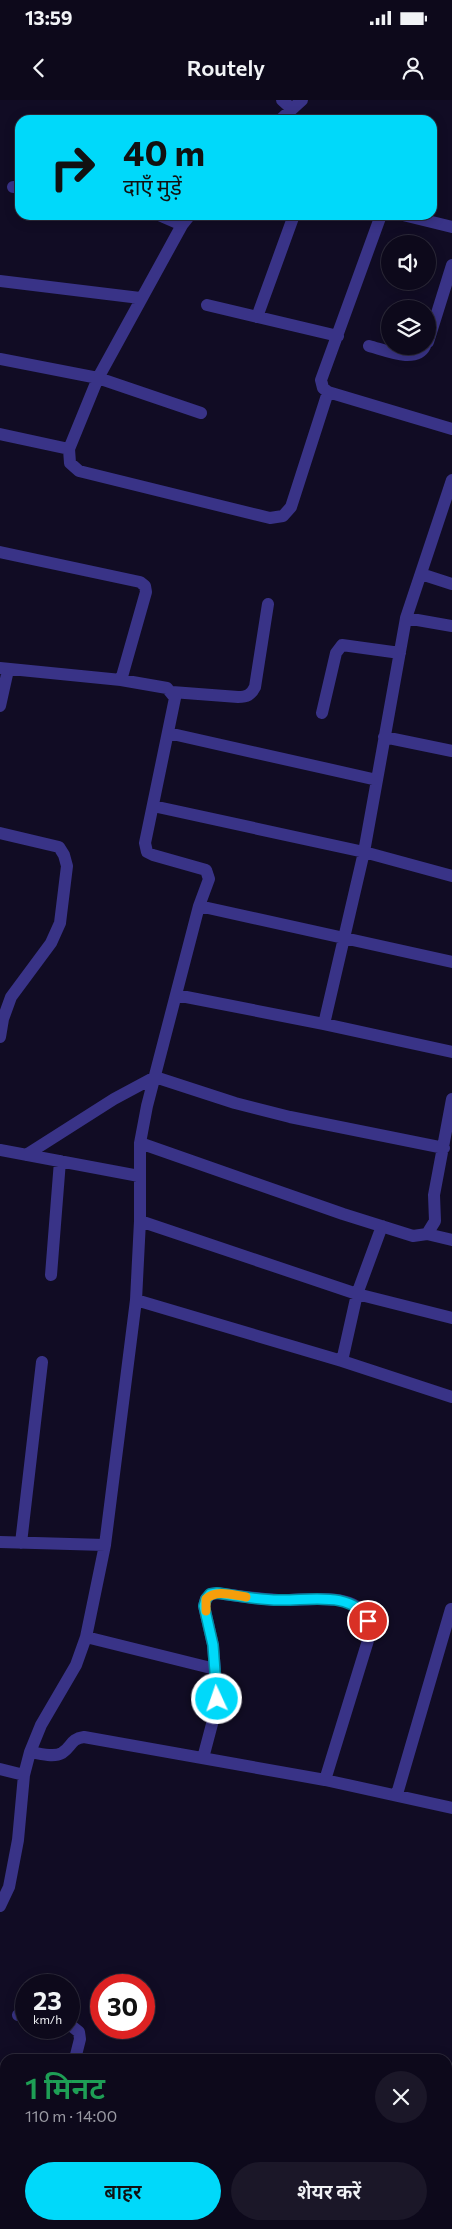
<!DOCTYPE html>
<html lang="hi">
<head>
<meta charset="utf-8">
<style>
  body { margin:0; font-family:Commissioner,"Noto Sans Devanagari",sans-serif; background:#1b1728; color:#f1f3f6; height:100vh; display:flex; flex-direction:column; font-size:19px; white-space:nowrap }
  * { box-sizing:border-box; margin:0 }
  p { font-size:16px; color:#9a9aa3 }
  .icon { flex:none; width:28px; height:28px; fill:none; stroke:currentColor; stroke-width:2; stroke-linecap:round; stroke-linejoin:round }
  .map { position:relative; flex:1; overflow:hidden }
  .details { position:absolute; left:0px; top:1954px; width:452px; height:176px; display:flex; flex-direction:column; background:#0d091b; border-radius:15px 15px 0 0; box-shadow:0 2px 12px #0003,0 0 0 1px #2d2a3a }
  .details>* { flex:none }
  .hud { position:absolute; left:15px; top:15px; width:422px; height:105px; border-radius:15px; box-shadow:0 2px 12px #0003,0 0 0 1px #2d2a3a; background:#00d9fa; color:#111; overflow:hidden }
  .tools { position:absolute; left:381px; top:135px; display:grid; gap:10px }
  .tools a { display:grid; place-items:center; width:55px; height:55px; border-radius:50%; background:#0d091b; box-shadow:0 2px 12px #0003,0 0 0 1px #2d2a3a; font-size:25px }
  .speed { position:absolute; left:15px; top:1874px; display:flex; gap:10px; font-size:25px; font-weight:700; text-align:center }
  .speed>* { display:grid; place-content:center; width:65px; height:65px; border-radius:50%; background:#0d091b; box-shadow:0 2px 12px #0003,0 0 0 1px #2d2a3a; line-height:1 }
  .speed small { font-size:12px; font-weight:400 }
  .speed .limit { border:8px solid #d22; background:#fff; color:#111 }
  .pin { position:absolute; display:grid; place-items:center; width:42px; height:42px; color:#fff; margin:-21px; border:2px solid #fff; border-radius:50%; box-shadow:0 1px 5px #0007 }
  .me { position:absolute; width:55px; margin:-28px; rotate:357deg; stroke-linejoin:round; filter:drop-shadow(0 0 4px #0008) }
  .turn { display:flex; align-items:center; gap:18px; height:105px; padding:0 25px; font-size:22px }
  .turn .icon { width:65px; height:65px; stroke-width:2.5 }
  .turn b { display:block; font-size:35px; line-height:42px }
  .round { display:grid; place-items:center; flex:none; width:52px; height:52px; border-radius:26px; background:#1b1728 }
  .head { display:flex; align-items:center; justify-content:space-between; height:85px; padding:0 25px }
  h1 { font-size:30px; font-weight:600; line-height:38px; color:#1e9e55 }
  .action { display:flex; gap:10px; margin-top:auto; padding:10px 25px }
  .action a { flex:1; height:58px; border-radius:30px; background:#00d9fa; color:#111; font-size:20px; font-weight:600; line-height:58px; text-align:center }
  .action a+a { background:#1b1728; color:#f1f3f6 }
  .status { display:flex; justify-content:space-between; align-items:center; height:35px; padding:0 25px; background:#0d091b; direction:ltr }
  .status svg { height:14px; fill:currentColor }
  header { display:flex; justify-content:space-between; align-items:center; height:65px; padding:0 25px; background:#0d091b; font-size:22px; font-weight:600 }
  .map>svg:first-child { display:block }
  .lines { fill:none; stroke-linecap:round; stroke-linejoin:round }
  .stream { stroke:#051a44; stroke-width:5 }
  .minor { stroke:#393387; stroke-width:12 }
  .route-casing { stroke:#008da2; stroke-width:12 }
  .route { stroke:#00d9fa; stroke-width:9 }
  .slow { stroke:#f59e0b; stroke-width:9 }
</style>
</head>
<body>
<div class="status"><b>13:59</b><svg viewBox="0 0 49 12"><path d="M0 12V9h3v3zM5 12V6h3v6zM10 12V3h3v9zM15 12V0h3v12zM26 1h20v11H26zM47 4h2v5h-2z"/></svg></div>
<header><svg class="icon" aria-label="back" viewBox="0 0 24 24"><path d="M15 5l-7 7 7 7"/></svg>Routely<svg class="icon" aria-label="person" viewBox="0 0 24 24"><circle cx="12" cy="8" r="4"/><path d="M4 21q1-7 8-7t8 7"/></svg></header>
<div class="map">
<svg width="452" height="2129" viewBox="0 0 452 2129">
  <rect width="100%" height="100%" fill="#110c24"/>
  <g class="lines">
    <path class="stream" d="M448 2116 452 2113
      M427 2129 433 2125"/>
    <path class="minor" d="M282 0 292 9
      M280 20 302 0
      M13 87H20
      M159 115 182 125
      M381 115 321 280 323 288 328 292 452 329
      M403 115 452 127
      M0 181 140 198
      M207 205 338 236
      M257 217 294 115
      M428 242 452 165
      M369 246C385 250 416 264 425 246
      M0 259 98 278 201 313
      M0 334 69 349 98 278 182 125 190 115
      M69 349 70 363 79 371 270 418 283 416 291 407 328 292
      M0 452 140 482 145 486 146 492 121 580 167 588 175 598 145 743 147 752 153 755 206 770 209 779 199 806 147 1006 140 1043V1121L136 1200 105 1445 86 1537 76 1565 41 1625 30 1652 24 1675 18 1740 9 1787 0 1806
      M421 474 452 484
      M406 518 452 526
      M0 568 121 580
      M172 592 238 597C247 597 251 595 255 587L268 504
      M0 606 8 570
      M322 613 336 553 342 545 400 553
      M168 633 377 680 364 752 324 924
      M384 637 452 651
      M377 680 406 518 452 380
      M153 706 364 752 452 776
      M0 733 59 747 64 755 67 766 60 823 51 843 11 897 3 919 0 937
      M199 806 452 862
      M176 895 324 924 452 952
      M140 1043 343 1114 413 1136 427 1134 435 1121 434 1095 452 999
      M0 1050 139 1076
      M26 1055 114 999 155 977 235 1003 290 1017 444 1048
      M140 1121 357 1194 382 1126
      M427 1134 452 1140
      M51 1175 60 1061
      M136 1200 342 1261 357 1194 452 1218
      M342 1261 452 1297
      M0 1442 105 1445
      M21 1443 42 1262
      M86 1537 215 1569
      M30 1652C39 1653 53 1658 62 1653 72 1647 70 1639 84 1637L325 1680 452 1708
      M203 1658 212 1624 217 1599 213 1545 204 1506 206 1499 211 1494 217 1493C238 1496 258 1499 278 1500 301 1501 347 1492 363 1512 368 1518 369 1527 370 1534L325 1680
      M0 1669 24 1675
      M397 1694 451 1509
      M18 1915 26 1916
      M69 1924 79 1932 80 1939 75 1959
      M0 2008 5 2010
      M0 2093 5 2085"/>
  </g>
  <g class="lines">
    <defs>
      <path id="route" d="M217 1599 213 1545 204 1506 206 1499 210 1494 217 1493C238 1496 259 1500 279 1500 308 1501 353 1490 368 1521"/>
    </defs>
    <use href="#route" class="route-casing"/>
    <use href="#route" class="route"/>
    <path class="slow" d="M206 1511V1499C216 1489 233 1495 246 1497"/>
  </g>
</svg>
<div class="tools">
<a><svg class="icon" aria-label="sound" viewBox="0 0 24 24"><path d="M4 9h4l5-4v14l-5-4H4zM17 9q2 3 0 6"/></svg></a>
<a><svg class="icon" aria-label="layers" viewBox="0 0 24 24"><path d="M12 4l9 5-9 5-9-5zM3 14l9 5 9-5"/></svg></a>
</div>
<div class="speed"><div>23<small>km/h</small></div><div class="limit">30</div></div>
<div class="pin" style="left:368px;top:1521px;background:#d93025"><svg class="icon" aria-label="arrive" viewBox="0 0 24 24"><path d="M6 21V4h12l-3 4 3 4H6"/></svg></div>
<svg class="me" style="left:217px;top:1599px" viewBox="-20 -20 40 40"><circle r="17" fill="#00d9fa" stroke="#fff" stroke-width="3"/><path d="M0-11L8 9 0 5-8 9z" fill="#fff"/></svg>
<div class="hud">
<div class="turn"><svg class="icon" aria-label="right" viewBox="0 0 24 24"><path d="M7 20v-9h11M14 6l5 5-5 5"/></svg><div><b>40 m</b>दाएँ मुड़ें</div></div>
</div>
<section class="details">
<div class="head"><div><h1>1 मिनट</h1><p>110 m · 14:00</p></div><a class="round"><svg class="icon" aria-label="close" viewBox="0 0 24 24"><path d="M6 6l12 12M18 6L6 18"/></svg></a></div>
<div class="action"><a>बाहर</a><a>शेयर करें</a></div>
</section>
</div>
</body>
</html>
